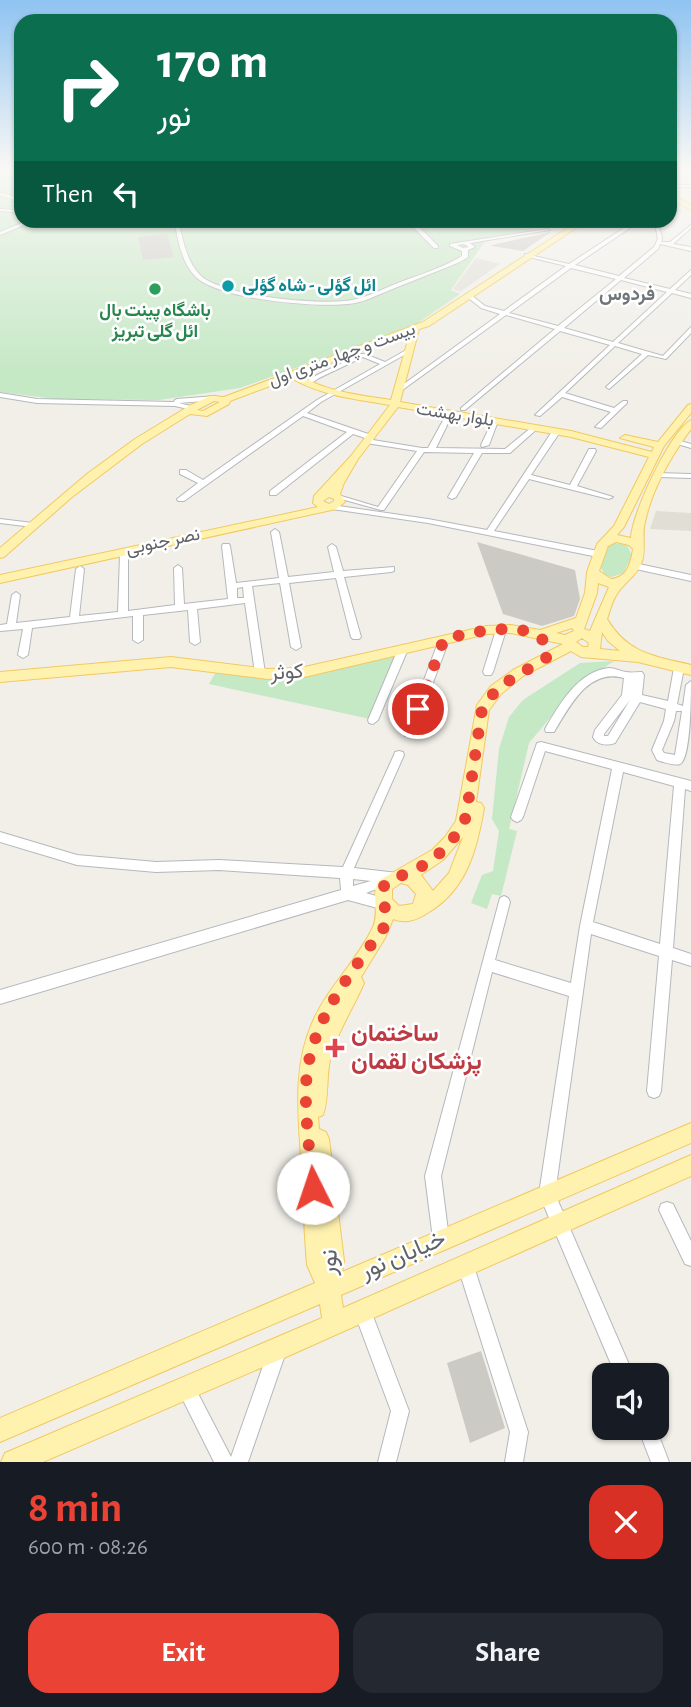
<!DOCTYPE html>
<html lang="en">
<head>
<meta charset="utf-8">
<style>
  body { margin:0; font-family:"Alegreya Sans",Vazirmatn,sans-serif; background:#242831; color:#f1f3f6; height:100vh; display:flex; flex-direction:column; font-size:26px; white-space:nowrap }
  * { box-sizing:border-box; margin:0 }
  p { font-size:23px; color:#9ea1a6 }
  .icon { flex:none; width:38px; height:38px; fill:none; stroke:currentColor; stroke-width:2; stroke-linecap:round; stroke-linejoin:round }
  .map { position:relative; height:1462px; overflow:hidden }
  .panel { display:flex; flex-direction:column; background:#171b24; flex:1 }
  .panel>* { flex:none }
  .banner { position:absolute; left:14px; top:14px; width:663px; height:214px; border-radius:21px; box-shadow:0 2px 5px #0004; background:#0b6e4f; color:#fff; overflow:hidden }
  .controls { position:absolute; left:592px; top:1363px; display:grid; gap:14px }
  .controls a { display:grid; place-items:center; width:77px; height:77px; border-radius:14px; background:#171b24; box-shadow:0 2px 5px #0004; font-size:35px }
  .pin { position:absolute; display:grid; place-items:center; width:60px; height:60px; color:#fff; margin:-30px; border:4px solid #fff; border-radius:50%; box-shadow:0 2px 7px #0007 }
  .me { position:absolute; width:77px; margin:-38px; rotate:356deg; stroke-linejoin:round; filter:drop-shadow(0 0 5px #0008) }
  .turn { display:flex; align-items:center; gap:24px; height:147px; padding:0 28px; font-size:32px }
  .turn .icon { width:91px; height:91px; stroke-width:2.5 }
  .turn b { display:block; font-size:49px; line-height:60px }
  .then { display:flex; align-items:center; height:66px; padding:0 28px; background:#0003; gap:14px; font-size:26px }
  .round { display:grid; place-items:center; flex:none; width:74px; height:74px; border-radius:21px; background:#242831 }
  .headline { display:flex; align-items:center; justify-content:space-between; height:119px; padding:0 28px }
  h1 { font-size:42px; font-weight:700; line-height:52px; color:#ea4335 }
  .button { display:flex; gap:14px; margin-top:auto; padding:14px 28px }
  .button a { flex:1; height:80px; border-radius:21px; background:#ea4335; color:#fff; font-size:28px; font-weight:700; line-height:80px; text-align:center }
  .button a+a { background:#242831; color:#f1f3f6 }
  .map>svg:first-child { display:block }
  .education { fill:#e1ded6 }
  .green { fill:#c5e8c5 }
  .building { fill:#cccac5 }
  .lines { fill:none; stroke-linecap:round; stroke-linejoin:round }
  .minor-casing { stroke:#b5b8bc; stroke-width:2 }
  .major-casing { stroke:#f2c960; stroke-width:2 }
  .minor { fill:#fff; fill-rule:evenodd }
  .major { fill:#fff2af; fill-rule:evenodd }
  .route { stroke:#ea4335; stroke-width:12; stroke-dasharray:0 21.6 }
  .culture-dot { fill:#0f9aa8; stroke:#fff; stroke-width:2.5 }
  .leisure-dot { fill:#2e9e5b; stroke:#fff; stroke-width:2.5 }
  .health-dot { fill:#e0444e; stroke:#fff; stroke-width:2.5 }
  .labels { text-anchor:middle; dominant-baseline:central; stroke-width:5; stroke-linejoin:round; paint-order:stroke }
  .far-culture-label { font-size:18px; font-weight:bold; fill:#0d838f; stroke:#fff; text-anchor:start }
  .far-leisure-label { font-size:18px; font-weight:bold; fill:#27864d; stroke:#fff }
  .far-street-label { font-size:18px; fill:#5f6368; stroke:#fff }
  .far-neighbourhood-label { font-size:19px; font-weight:bold; fill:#70757a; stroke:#fff }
  .street-label { font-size:21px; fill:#5f6368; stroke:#fff }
  .near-health-label { font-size:24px; font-weight:bold; fill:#be3a42; stroke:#fff; text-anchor:start }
  .near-street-label { font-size:24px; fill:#5f6368; stroke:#fff }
</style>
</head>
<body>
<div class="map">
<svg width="691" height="1462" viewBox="0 0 691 1462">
  <rect width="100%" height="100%" fill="#f1efe8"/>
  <path class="education" d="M476 258 500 264 460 292 453 289Z
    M656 511 691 513V531L650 529Z"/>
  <path class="green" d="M0 168H21V220L558 221 528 231 488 237 451 290 460 294 415 325 240 388 159 400 55 399 0 392Z
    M612 543 627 545 632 556 623 573 612 577 605 575 600 566 602 555Z
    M387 656 397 658 370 719 209 684 218 668 261 675Z
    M614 661 577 686 529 743 509 829 517 831 501 896 492 894 487 909 471 903 482 875 493 871 499 831 492 819 499 749 509 717 523 700 580 663Z"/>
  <path class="building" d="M551 232 523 251 492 246V245Z
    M167 234 174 257 143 260 138 237Z
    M477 542 575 570 580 599 574 616 542 626 503 614Z
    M481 1351 505 1428 470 1443 447 1363Z"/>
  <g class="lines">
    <defs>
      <path id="minor" d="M670 185H691V187H670Z
        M0 193 20 198 17 204H21V206H12L15 200 0 195Z
        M0 209 14 210 21 212V215L13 212 0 211Z
        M29 220H36L0 235V232Z
        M174 220H178C183 239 186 261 200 275 220 296 323 306 352 300 367 297 383 289 398 283 419 275 442 268 462 256V251L450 246V244L548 229 550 230 470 243 475 247 468 250V257L460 262C437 271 413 281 390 290 379 294 367 301 355 303 324 309 215 300 194 275 181 261 178 239 174 220ZM464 244 469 247 463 248 457 245Z
        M636 220H642L575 265 619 276 654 247 658 239 654 220H658L662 239 661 242H670L691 225V228L673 244 691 247V251L660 244 658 249 624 278 670 289 691 270V275L675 290 691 294V298L672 293 618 343 663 356 691 327V333L666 359 648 355 609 389 606 387 607 386 642 354 615 346 565 393 614 408 623 401H627V403L601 428 595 427 611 412 562 397 540 416 535 415 610 345 560 331 465 410H461V408L555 329 506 315 401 391H397V389L500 314 481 308 466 296V294H470L485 306 504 311 566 266 525 256V254L569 264ZM571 268 616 279 558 326 509 313ZM621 280 667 292 613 342 564 328Z
        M410 222H414L438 246V248H434L410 224Z
        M408 349 413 350 321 402 307 413 374 436 373 440 422 448H428L447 413 450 411 453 413 436 448 505 449 532 427 538 428 510 453H482L456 497 452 499 448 497 474 453 424 452 384 510H381L334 497 338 495 378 507 417 451 366 443 365 441 368 439 353 434 276 495H270V491L347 432 303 416 184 501H178L177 499 198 483 180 474V470H186L203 480 317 400 380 364 363 357 319 378 309 385H305V383L315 376 361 354H365L385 362Z
        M0 393 37 399 174 402 175 400 177 399 216 396 219 398 216 400 179 403 194 407V409L192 410 175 406 37 403 0 397Z
        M493 420 498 421 489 445 482 447 481 445Z
        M553 430 560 432 531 475 570 485 589 449H595L596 451 577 486 613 497 609 499 529 479 494 531 598 551 602 554 601 556 598 557 428 523 332 509 328 507 332 505 428 519 487 530Z
        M674 439 691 444V448L674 443Z
        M656 473 691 474V478L659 477 655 475Z
        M0 519 33 523 37 525 33 527 0 523Z
        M275 529 279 532 288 577 334 572 328 547 332 544 336 547 343 571 394 567V571L391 572 344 577 361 637 359 639H353L351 637 336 578 289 583 301 647 296 650 291 647 280 583 252 586 265 673 260 677 255 673 245 603 197 609 200 642 195 645 190 642 188 610 143 615V640L138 643 133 640V616L32 628 28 655 23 658 18 655 23 629 0 631V625L7 624 12 595 16 592 20 595 16 623 70 617 76 569 80 566 84 569 79 616 118 612 120 555 124 552 128 555V611L175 605 174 568 178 565 182 568 184 604 228 599 222 546 223 544H229L230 546 236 583 279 578 271 532ZM243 587 244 598H237V588Z
        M634 563 691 575V581L631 568 630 566Z
        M501 627 506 630 493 672 491 675H485L483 672 496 630Z
        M444 637 449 640 414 733 413 736H405L404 733 439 640Z
        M403 646 408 649 378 720 373 724 369 723 368 720 398 649Z
        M679 664 684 668 677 704 683 706 686 685 691 681C691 695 691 759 680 764 674 766 663 762 657 760L652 750 664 721 666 709 640 702 615 743C606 746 597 745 593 737L595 730 622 695 624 678C588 668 570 706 554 732H546L545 729C559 705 578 671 609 668 615 668 620 671 626 672 631 673 637 672 642 672L644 675 642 695 668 701 674 668ZM630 700 608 736H604V734ZM676 711H682L675 755 664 753 662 750 674 721Z
        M541 742 691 781V791L685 789 673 948 691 954V966L672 960 661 1091 659 1096 654 1098 649 1096 647 1091 659 956 591 934 555 1194 634 1376H616L539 1194 569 996 492 972 441 1176 449 1239 447 1245 441 1247 435 1245 433 1239 425 1176 500 898 504 896 508 898 510 902 495 960 571 983 580 926 612 769 545 751 523 817 521 820 517 822 513 820 511 817 536 746 537 743ZM623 772 674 786 660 944 593 922Z
        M399 751 403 752 404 755 354 868 398 873 400 877 398 881 366 893 389 900 391 904 389 908 385 910 348 900 0 1004V990L341 890 340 878 219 870 156 872 77 865 0 842V832L77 855 156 862 219 860 343 867 394 755 395 752ZM353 879 371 881 353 886Z
        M667 1202 673 1204 691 1241V1266L685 1264 659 1210 661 1204Z
        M465 1256 471 1258 473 1264 528 1432 523 1462H505L510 1432 457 1264 459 1258Z
        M362 1300 368 1303 409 1411 396 1462H378L391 1411 353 1309 356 1303Z
        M278 1340 284 1343 287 1349 248 1462H214L177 1388 180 1382 186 1379 192 1382 231 1457 269 1349 272 1343Z
        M638 1428H656L669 1462H651Z"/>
      <path id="major" d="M670 193 691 205V210L670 198Z
        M580 220H588L429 326 419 329 400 402 571 431 652 452 654 447 620 438 625 435 658 442 688 405 691 404V413L664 446 624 527 617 535 631 538C632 513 670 432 691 420V429C671 456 652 489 645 522 641 537 647 550 641 564 635 577 624 583 617 594 612 601 610 611 607 619 628 654 654 656 691 665V675L638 662 581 657 571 651 523 676 501 694 489 710 476 802 481 803 484 808C477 849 467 889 429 912 417 920 407 924 393 919L385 938 361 977 364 983C353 1009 337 1032 330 1060 326 1077 329 1100 323 1115L318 1117 319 1129 326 1132 329 1139 344 1261 342 1272 691 1123V1143L341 1295 343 1308 691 1155V1176L286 1357 43 1462H1L5 1453 322 1318 320 1304 0 1442V1418L315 1283 307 1265C304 1229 303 1194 301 1158 298 1112 293 1065 313 1021 328 987 357 961 373 927 380 911 371 896 378 881L432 850 445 837 456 821 477 705 491 686 513 670 563 644 511 633 487 634 300 678 268 679 171 667 0 682V672L171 657 268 669 300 668 487 626 511 625 540 630 576 618 585 593 587 572 597 544 614 526 649 457 571 437 398 407 358 459 344 483 340 494 345 502 336 509 0 583V575L318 507 313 503 314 496 351 456 390 405C355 399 322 396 291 378L230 401 229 404 207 416 190 414 142 444 72 497 4 557 0 558V548L87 474 135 439 189 406 210 396 224 397 423 322ZM410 333 391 400C359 395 327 392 299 375ZM214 401 220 402 203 411 197 410ZM329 497 334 499V501L329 504 323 501ZM616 542 629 545 633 549C631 563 627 578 611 579L599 571 608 546ZM598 583 609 587 590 631 584 629 597 593ZM572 628 574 631 565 635 556 633ZM602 632 608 641 620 651 600 649ZM582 638 589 643 588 647H583L576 642ZM463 837 449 873 433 891 421 875 443 860ZM401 883 408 885 416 894 413 904 399 906 392 899V889Z"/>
    </defs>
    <use href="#minor" class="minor-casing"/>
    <use href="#major" class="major-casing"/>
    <use href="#minor" class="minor"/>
    <use href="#major" class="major"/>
  </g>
  <linearGradient id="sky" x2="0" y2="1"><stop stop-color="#8fc3f1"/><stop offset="0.45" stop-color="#f9f8f5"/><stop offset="1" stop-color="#f9f8f5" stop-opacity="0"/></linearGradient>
  <rect width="691" height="373" fill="url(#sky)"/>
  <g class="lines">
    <path class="route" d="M313 1188C310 1154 305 1120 306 1086 308 1024 350 974 385 926 388 911 381 900 384 886 392 877 402 876 413 871 437 859 455 841 466 817L482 709 496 690 507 682 549 656C547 613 470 633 444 639L418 709"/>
  </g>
  <circle class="culture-dot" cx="228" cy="286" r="7"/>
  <circle class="leisure-dot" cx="155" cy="289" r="7"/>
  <path class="health-dot" d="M331.5 1037.5h7v7h7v7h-7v7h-7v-7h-7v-7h7z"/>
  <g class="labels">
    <g class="far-culture-label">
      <text x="242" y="286">ائل گؤلی - شاه گؤلی</text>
    </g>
    <g class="far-leisure-label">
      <text x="155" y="311">باشگاه پینت بال<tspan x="155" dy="21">ائل گلی تبریز</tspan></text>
    </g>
    <g class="far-street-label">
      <text transform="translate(342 355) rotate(-20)">بیست و چهار متری اول</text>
      <text transform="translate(455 415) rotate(9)">بلوار بهشت</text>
      <text transform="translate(163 542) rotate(-12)">نصر جنوبی</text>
    </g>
    <g class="far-neighbourhood-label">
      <text x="627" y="294">فردوس</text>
    </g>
    <g class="street-label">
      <text transform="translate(287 672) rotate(-3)">کوثر</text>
    </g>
    <g class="near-health-label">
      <text x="351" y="1034">ساختمان<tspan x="351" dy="28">پزشکان لقمان</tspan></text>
    </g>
    <g class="near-street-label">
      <text transform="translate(403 1255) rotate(-23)">خیابان نور</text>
      <text transform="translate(329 1262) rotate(-86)">نور</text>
    </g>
  </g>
</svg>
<div class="controls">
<a><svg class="icon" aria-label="sound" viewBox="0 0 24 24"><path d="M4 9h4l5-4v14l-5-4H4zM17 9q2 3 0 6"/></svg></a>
</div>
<div class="pin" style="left:418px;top:709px;background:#d93025"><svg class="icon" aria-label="arrive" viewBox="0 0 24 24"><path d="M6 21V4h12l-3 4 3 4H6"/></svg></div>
<svg class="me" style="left:313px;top:1188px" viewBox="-20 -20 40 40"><circle r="19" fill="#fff"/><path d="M0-13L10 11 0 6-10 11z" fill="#ea4335"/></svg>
<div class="banner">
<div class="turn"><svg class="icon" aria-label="right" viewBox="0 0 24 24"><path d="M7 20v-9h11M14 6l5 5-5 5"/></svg><div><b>170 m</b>نور</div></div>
<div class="then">Then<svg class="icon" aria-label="left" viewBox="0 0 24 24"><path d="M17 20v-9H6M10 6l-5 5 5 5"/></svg></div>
</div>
</div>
<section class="panel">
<div class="headline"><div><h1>8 min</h1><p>600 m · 08:26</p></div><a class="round" style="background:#d93025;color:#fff"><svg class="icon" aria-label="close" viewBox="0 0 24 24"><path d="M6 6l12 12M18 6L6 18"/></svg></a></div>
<div class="button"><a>Exit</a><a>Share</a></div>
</section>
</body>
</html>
